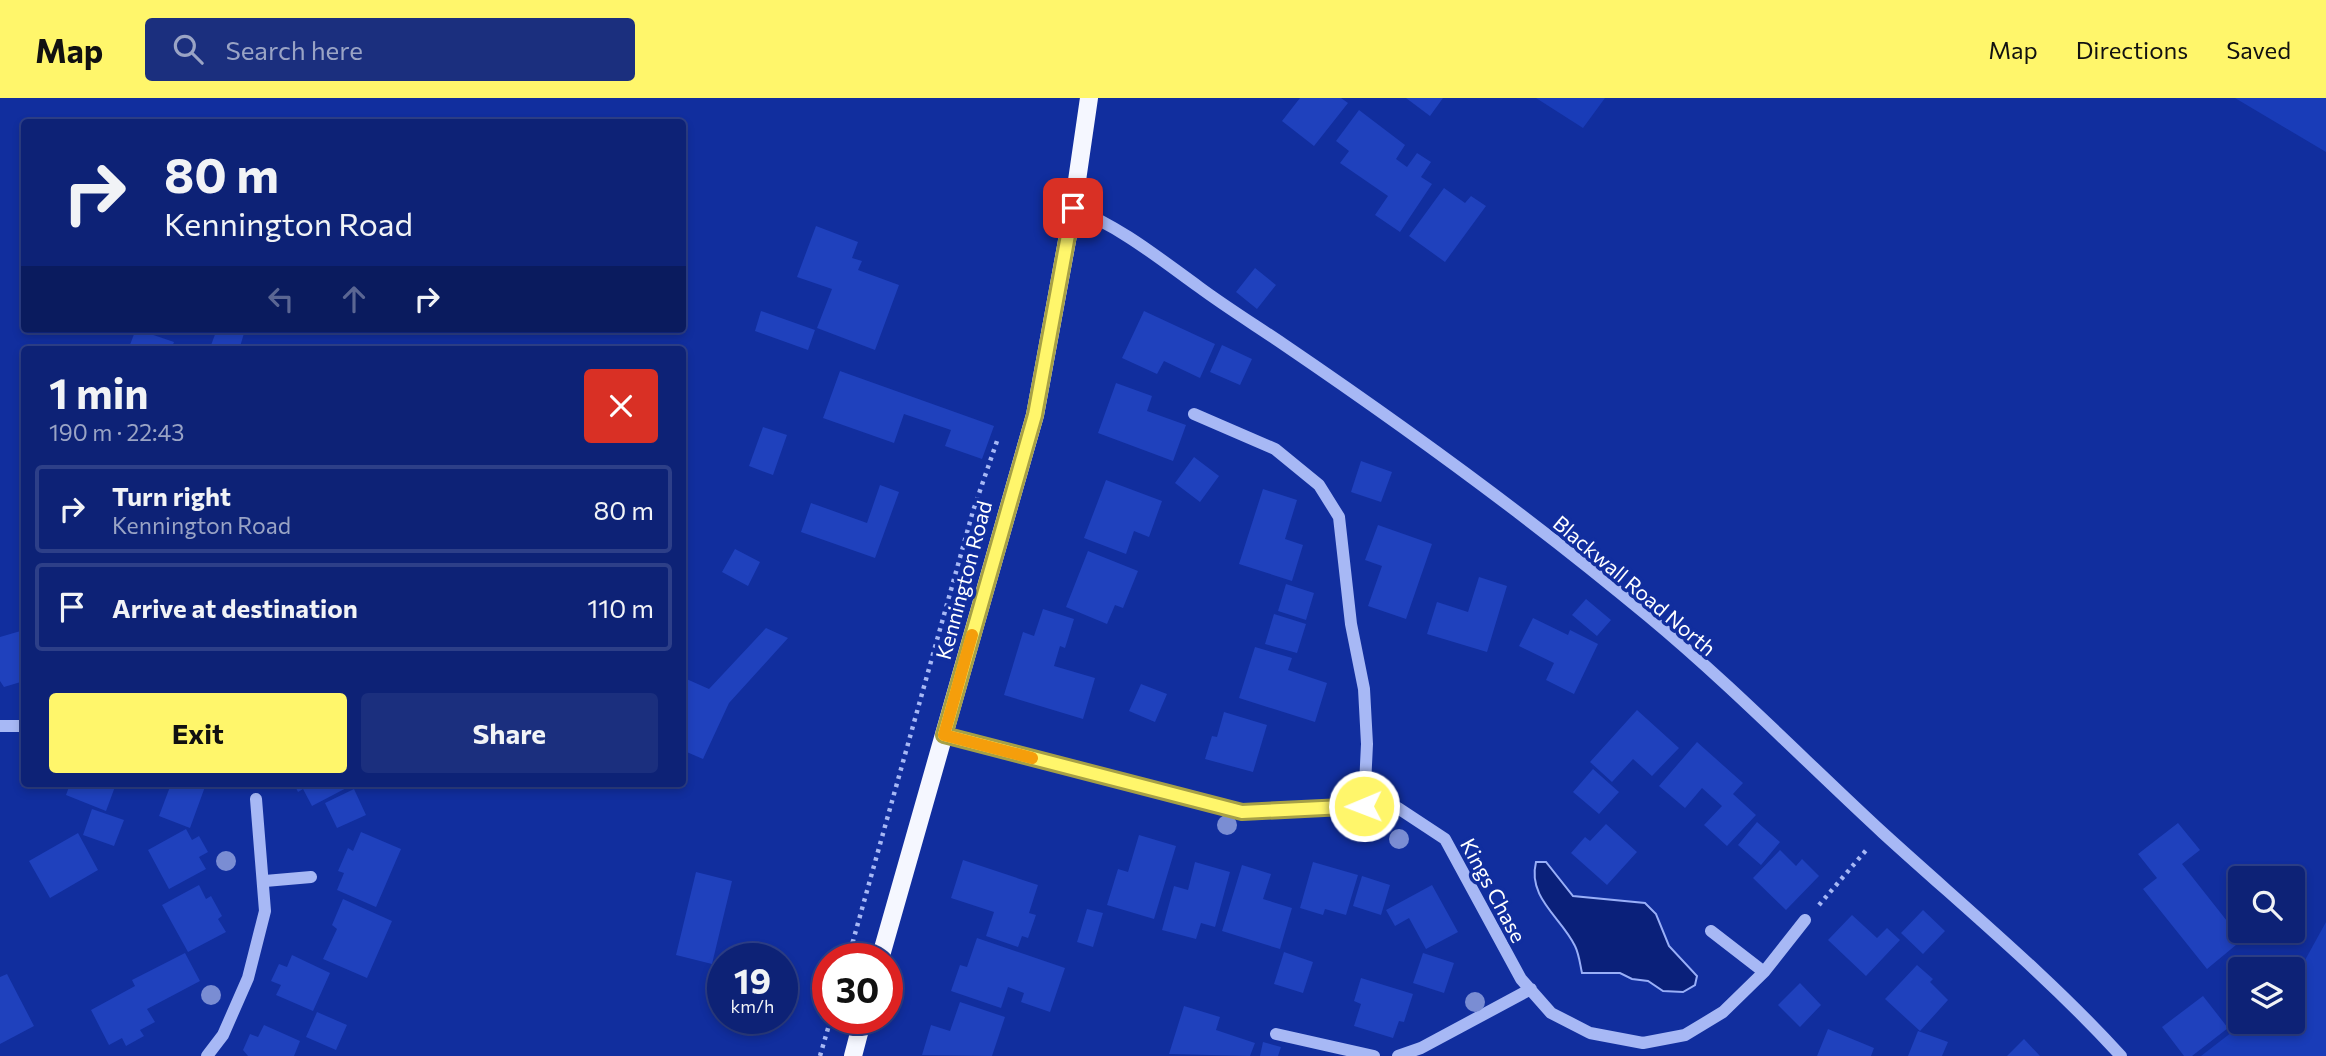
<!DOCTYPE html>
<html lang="en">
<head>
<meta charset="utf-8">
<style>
  body { margin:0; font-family:Commissioner,sans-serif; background:#1b2f7e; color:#f1f3f6; height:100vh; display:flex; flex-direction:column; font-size:26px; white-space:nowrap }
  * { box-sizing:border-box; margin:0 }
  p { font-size:23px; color:#9aa4c5 }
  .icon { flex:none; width:38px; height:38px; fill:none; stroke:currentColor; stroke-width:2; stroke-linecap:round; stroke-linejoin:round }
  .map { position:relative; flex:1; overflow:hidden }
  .drawer { position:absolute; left:21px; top:248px; width:665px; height:441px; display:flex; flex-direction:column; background:#0d2276; border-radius:7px; box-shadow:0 4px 10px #0003,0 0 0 2px #2d3f88 }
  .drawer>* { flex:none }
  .hud { position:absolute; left:21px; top:21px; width:665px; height:214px; border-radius:7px; box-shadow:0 4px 10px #0003,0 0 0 2px #2d3f88; background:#0d2276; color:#f1f3f6; overflow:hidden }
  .buttons { position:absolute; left:2228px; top:768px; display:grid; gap:14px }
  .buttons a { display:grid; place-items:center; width:77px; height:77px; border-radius:7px; background:#0d2276; box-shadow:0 4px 10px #0003,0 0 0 2px #2d3f88; font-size:35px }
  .speed { position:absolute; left:707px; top:845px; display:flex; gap:14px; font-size:35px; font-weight:700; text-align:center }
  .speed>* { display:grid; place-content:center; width:91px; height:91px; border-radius:50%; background:#0d2276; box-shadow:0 4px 10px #0003,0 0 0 2px #2d3f88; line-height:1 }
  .speed small { font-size:18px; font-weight:400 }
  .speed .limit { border:10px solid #d22; background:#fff; color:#111 }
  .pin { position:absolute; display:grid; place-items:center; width:60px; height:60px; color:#fff; margin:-30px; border-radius:14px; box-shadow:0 4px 10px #0006 }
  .me { position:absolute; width:77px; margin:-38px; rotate:269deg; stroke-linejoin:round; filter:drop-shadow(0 0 5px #0008) }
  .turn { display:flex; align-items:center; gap:24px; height:147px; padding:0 28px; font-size:32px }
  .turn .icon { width:91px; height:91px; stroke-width:2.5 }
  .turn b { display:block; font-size:49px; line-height:60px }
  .lanes { display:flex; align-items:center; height:66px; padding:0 28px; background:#0003; justify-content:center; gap:35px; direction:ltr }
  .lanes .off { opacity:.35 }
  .round { display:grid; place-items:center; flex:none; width:74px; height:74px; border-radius:7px; background:#1b2f7e }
  .head { display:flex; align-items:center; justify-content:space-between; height:119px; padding:0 28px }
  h1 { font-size:42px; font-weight:700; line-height:52px }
  .cta { display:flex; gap:14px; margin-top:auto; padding:14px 28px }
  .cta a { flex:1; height:80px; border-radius:7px; background:#fff66b; color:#111; font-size:28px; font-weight:700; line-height:80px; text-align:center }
  .cta a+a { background:#1b2f7e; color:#f1f3f6 }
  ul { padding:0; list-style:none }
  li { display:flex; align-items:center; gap:21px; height:88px; margin:0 14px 10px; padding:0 14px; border:4px solid #2d3f88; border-radius:7px }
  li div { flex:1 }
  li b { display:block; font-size:26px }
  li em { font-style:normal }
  header { display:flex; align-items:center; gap:42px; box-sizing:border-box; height:98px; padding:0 35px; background:#fff66b; color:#111 }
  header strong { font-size:33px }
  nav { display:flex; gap:38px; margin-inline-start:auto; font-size:24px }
  .search { width:490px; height:63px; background:#1b2f7e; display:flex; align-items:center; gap:18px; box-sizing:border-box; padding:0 24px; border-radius:7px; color:#9aa4c5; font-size:26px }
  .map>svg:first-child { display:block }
  .green { fill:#193cb8 }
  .water { fill:#0a207a; stroke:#99aff8; stroke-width:2 }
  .building { fill:#1f41bd }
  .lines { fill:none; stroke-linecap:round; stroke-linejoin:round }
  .path { stroke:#a7b8f5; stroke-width:4.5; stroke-dasharray:3.5 5; stroke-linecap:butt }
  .minor { stroke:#a7b8f5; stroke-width:12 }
  .major { stroke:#f5f7ff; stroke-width:18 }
  .tree { fill:#7a8dd3 }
  .route-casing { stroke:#a6a046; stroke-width:18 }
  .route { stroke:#fff66b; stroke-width:12 }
  .slow { stroke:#f59e0b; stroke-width:12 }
  .labels { text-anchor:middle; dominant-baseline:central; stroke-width:7; stroke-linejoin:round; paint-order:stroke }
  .street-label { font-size:21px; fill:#fff; stroke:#112e9e }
</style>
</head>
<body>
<header>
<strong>Map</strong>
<div class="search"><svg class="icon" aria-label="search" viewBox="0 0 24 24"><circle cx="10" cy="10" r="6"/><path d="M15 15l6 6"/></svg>Search here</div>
<nav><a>Map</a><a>Directions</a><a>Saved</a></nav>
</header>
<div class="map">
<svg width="2326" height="958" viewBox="0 0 2326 958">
  <rect width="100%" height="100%" fill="#112e9e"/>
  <path class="green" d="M1536 0H1605L1583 30Z
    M2235 0H2326V54Z
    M2326 824V958H2201L2245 924H2292L2293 884Z"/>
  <path class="water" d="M1536 764H1546L1573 798 1645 805 1656 816 1669 848 1697 878 1695 887 1683 894 1663 893 1648 883 1632 881 1620 875H1582C1580 866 1579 856 1575 848 1562 820 1527 800 1536 764Z"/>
  <path class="building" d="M1300 0H1341L1348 5 1314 48 1282 23Z
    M1406 0H1443L1430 18Z
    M1359 12 1405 47 1396 61 1407 69 1417 55 1431 64 1421 79 1432 86 1400 134 1375 117 1388 98 1340 65 1349 53 1336 43Z
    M1444 90 1465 105 1471 98 1486 108 1445 164 1409 138Z
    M816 128 858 144 852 160 862 163 858 172 899 187 875 252 817 230 832 191 797 179Z
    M1255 170 1276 187 1257 211 1236 194Z
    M761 213 815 232 808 252 755 233Z
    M1144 213 1215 246 1200 280 1164 263 1157 276 1122 260Z
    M136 231 174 244 171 252H128Z
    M217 231 245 232 239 252 210 250Z
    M1222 247 1252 261 1240 287 1210 274Z
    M840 273 994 328 982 361 945 348 951 332 904 316 894 345 823 320Z
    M1116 285 1152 298 1147 313 1186 327 1173 363 1098 335Z
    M763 329 787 337 773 377 749 368Z
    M1194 359 1219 378 1200 404 1175 385Z
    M1361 363 1392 374 1381 404 1351 394Z
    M1106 382 1162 403 1149 439 1134 433 1126 456 1084 440Z
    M880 387 899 394 875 460 801 434 811 405 867 425Z
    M1263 391 1297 402 1285 441 1303 447 1292 483 1239 466Z
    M1378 427 1432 446 1406 521 1368 508 1382 468 1365 462Z
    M735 451 760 464 748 488 722 474Z
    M1088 453 1138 473 1123 510 1115 507 1107 526 1066 509Z
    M1479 479 1507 488 1487 554 1427 536 1437 504 1468 514Z
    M1286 486 1314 495 1306 522 1278 513Z
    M1586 501 1611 522 1597 538 1572 517Z
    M1043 511 1074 521 1065 550 1060 548 1054 568 1095 580 1083 621 1004 597 1023 534 1034 538Z
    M1274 516 1306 526 1297 555 1265 546Z
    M1533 520 1568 537 1570 532 1598 546 1574 596 1546 582 1554 565 1519 548Z
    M766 530 788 540 729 605 703 661 682 652V579L709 591Z
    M24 532V583L4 589 0 583V539Z
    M1255 549 1292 560 1288 572 1327 585 1315 624 1239 600Z
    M1141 586 1167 596 1155 624 1129 613Z
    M1637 612 1679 650 1652 678 1633 661 1612 684 1590 664Z
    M1224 614 1267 627 1253 674 1205 661 1212 638 1217 639Z
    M1697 644 1743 685 1733 696 1756 717 1727 748 1704 727 1722 708 1702 690 1685 710 1659 688Z
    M1593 671 1619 694 1599 716 1573 694Z
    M70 686H116L106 713 66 697Z
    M171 686H206L190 730 159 718Z
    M294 686H354L312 708 303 691 298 694Z
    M354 691 366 717 337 730 325 705Z
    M92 711 124 722 114 748 83 737Z
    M1757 724 1780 744 1761 767 1738 747Z
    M2178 725 2200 752 2182 766 2242 842 2207 871 2143 791 2157 780 2138 756Z
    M1606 726 1637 754 1607 787 1571 755 1585 739 1590 743Z
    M186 731 192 742 199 738 208 754 199 759 206 771 169 791 148 752Z
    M361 734 401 751 376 809 337 792 344 775 338 773 348 750 353 753Z
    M78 735 98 772 50 800 29 763Z
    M1139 737 1176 748 1154 821 1107 807 1118 771 1128 774Z
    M1780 752 1796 768 1802 761 1819 778 1786 812 1753 780Z
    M963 762 1038 787 1029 815 1036 817 1028 840 1022 838 1018 849 986 838 994 814 951 800Z
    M1195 764 1230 774 1215 829 1201 825 1196 841 1162 832 1174 788 1188 792Z
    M1313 764 1358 777 1346 817 1325 811 1323 817 1300 810Z
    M1242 767 1271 776 1263 801 1292 810 1280 851 1222 833Z
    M696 774 732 783 712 866 676 857Z
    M1362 778 1390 787 1381 817 1353 808Z
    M199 787 206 801 211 798 222 818 218 821 226 834 188 854 162 807Z
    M1432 787 1458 834 1426 851 1409 820 1395 828 1386 812Z
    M343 801 392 823 367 880 323 861 337 831 332 827Z
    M1087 811 1103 815 1093 849 1077 844Z
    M1923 812 1945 833 1923 856 1901 835Z
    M1852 817 1877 840 1887 830 1900 842 1866 878 1828 842Z
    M977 840 1065 870 1050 914 1021 904 1024 895 1008 889 1001 910 951 893 960 867 967 869Z
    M1284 854 1313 864 1303 895 1274 886Z
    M185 855 200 883 147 911 155 924 140 932 144 938 126 948 122 940 109 947 91 912 135 888 132 882Z
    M1423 855 1454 865 1444 895 1413 885Z
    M292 857 330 875 313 913 276 897 281 887 271 883 279 866 287 869Z
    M1917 867 1933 881 1930 884 1948 902 1920 933 1885 901Z
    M7 876 34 928 0 946V879Z
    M1361 880 1413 896 1404 924 1399 923 1393 940 1354 928 1361 906 1354 903Z
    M1800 885 1821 907 1800 929 1778 907Z
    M2203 898 2228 930 2192 958H2184L2162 929Z
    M960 904 1005 919 992 958 922 957 931 927 950 933Z
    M1184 908 1220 919 1216 932 1255 945 1250 958 1169 956Z
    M317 914 347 927 336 952 306 939Z
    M264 927 300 943 294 958H248L243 952 250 936 258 939Z
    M1828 931 1874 950 1871 958H1817Z
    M1918 933 1948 944 1942 958H1908Z
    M2024 941 2040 958H2007Z
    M1263 944 1281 949 1278 958H1260Z"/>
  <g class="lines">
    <path class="path" d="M1819 807 1868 750
      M848 861 973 413 997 343
      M820 958 831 920"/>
    <path class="minor" d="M1073 110C1122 130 1156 158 1199 189 1226 209 1255 227 1283 246 1408 331 1532 421 1648 518 1730 586 1805 663 1883 735 1963 808 2047 877 2121 958
      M1194 316 1275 351 1319 387 1339 419 1351 526 1364 591 1367 646 1364 708
      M0 628H24
      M944 637 1242 714H1297L1340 707 1398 710 1445 741 1521 881 1551 915 1590 935 1643 945 1685 937 1723 914 1764 874 1805 822
      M265 783 311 779
      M1711 833 1764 874
      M1276 936 1374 958
      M207 958 223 937 248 880 265 813 256 701
      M1398 958 1421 950 1531 891"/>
    <path class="major" d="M880 861 1035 317 1073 110 1089 0
      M853 958 863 920"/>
  </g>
  <g class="tree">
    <circle cx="1227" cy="727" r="10"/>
    <circle cx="1399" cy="741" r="10"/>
    <circle cx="226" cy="763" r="10"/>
    <circle cx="211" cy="897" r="10"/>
    <circle cx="1475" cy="904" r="10"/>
  </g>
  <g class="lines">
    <defs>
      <path id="route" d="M1073 110 1035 317 944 637 1242 714 1364 708"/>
    </defs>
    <use href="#route" class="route-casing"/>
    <use href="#route" class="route"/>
    <path class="slow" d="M972 537 944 637 1032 660"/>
  </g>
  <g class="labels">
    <g class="street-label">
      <text transform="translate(963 482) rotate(-75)">Kennington Road</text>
      <text transform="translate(1635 487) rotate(40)">Blackwall Road North</text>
      <text transform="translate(1494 792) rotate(62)">Kings Chase</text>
    </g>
  </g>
</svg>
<div class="buttons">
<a><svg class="icon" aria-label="search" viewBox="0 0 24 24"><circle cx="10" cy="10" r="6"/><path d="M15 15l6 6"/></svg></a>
<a><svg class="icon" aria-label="layers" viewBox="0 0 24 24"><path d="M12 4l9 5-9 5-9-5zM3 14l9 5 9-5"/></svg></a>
</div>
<div class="speed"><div>19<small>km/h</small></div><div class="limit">30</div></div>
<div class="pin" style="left:1073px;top:110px;background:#d93025"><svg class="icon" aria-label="arrive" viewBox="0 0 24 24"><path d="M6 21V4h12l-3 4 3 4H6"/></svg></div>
<svg class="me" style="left:1364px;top:708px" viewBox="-20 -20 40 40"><circle r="17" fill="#fff66b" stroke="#fff" stroke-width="3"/><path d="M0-11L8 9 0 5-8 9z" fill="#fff"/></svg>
<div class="hud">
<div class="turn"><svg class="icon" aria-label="right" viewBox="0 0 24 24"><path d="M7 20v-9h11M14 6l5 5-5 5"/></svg><div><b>80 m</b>Kennington Road</div></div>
<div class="lanes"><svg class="icon off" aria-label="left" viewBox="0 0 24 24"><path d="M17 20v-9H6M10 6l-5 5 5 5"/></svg><svg class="icon off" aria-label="ahead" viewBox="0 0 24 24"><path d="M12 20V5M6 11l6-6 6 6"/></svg><svg class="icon" aria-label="right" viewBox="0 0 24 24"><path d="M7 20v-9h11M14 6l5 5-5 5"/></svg></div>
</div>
<section class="drawer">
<div class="head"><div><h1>1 min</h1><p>190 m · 22:43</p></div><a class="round" style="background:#d93025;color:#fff"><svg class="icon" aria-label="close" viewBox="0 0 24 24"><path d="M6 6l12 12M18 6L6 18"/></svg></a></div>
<ul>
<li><svg class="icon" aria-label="right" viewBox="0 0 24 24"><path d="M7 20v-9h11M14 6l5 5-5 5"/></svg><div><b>Turn right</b><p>Kennington Road</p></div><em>80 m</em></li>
<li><svg class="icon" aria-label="arrive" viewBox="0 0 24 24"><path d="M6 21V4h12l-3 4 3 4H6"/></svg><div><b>Arrive at destination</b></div><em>110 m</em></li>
</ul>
<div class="cta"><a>Exit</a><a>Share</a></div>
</section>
</div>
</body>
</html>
